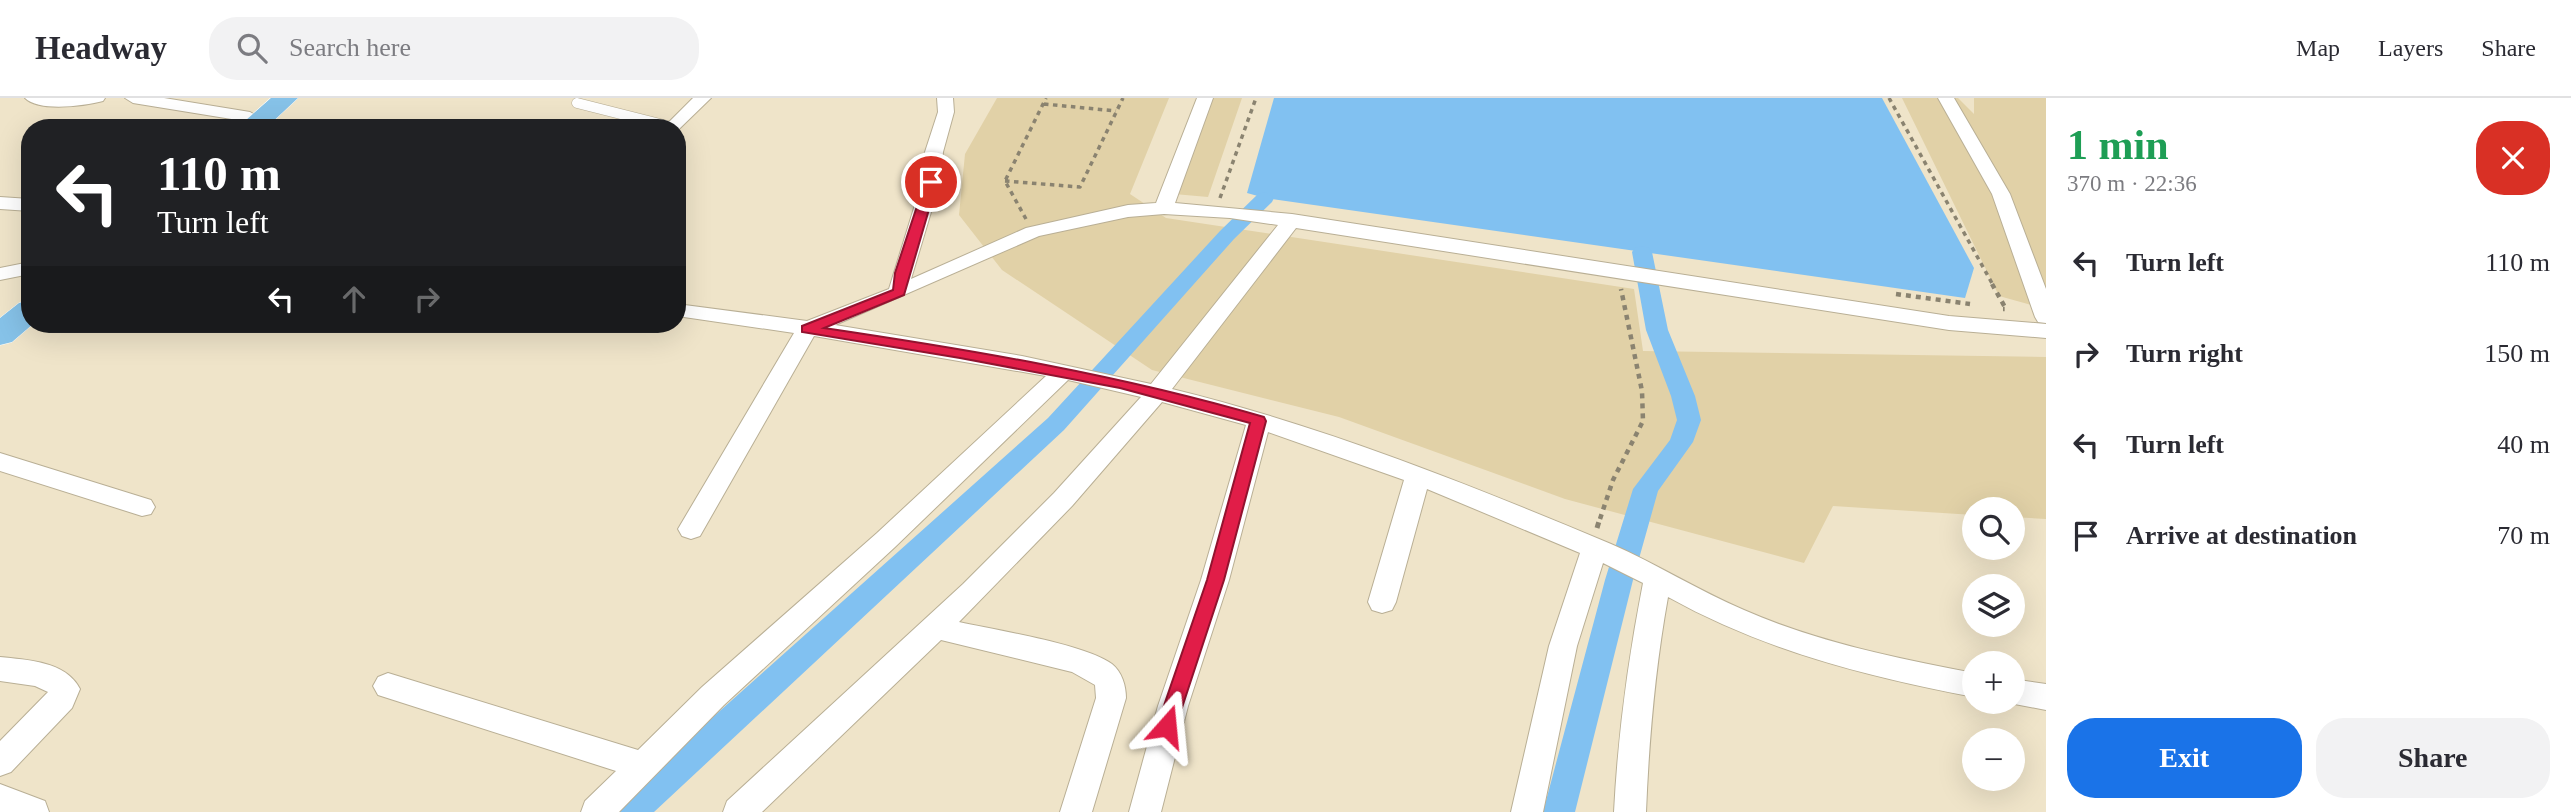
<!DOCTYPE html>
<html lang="en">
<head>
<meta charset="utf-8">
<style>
  body { margin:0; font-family:Georgia,serif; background:#f2f2f3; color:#2b2b33; height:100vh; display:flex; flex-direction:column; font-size:26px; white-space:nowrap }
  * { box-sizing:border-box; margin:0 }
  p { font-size:23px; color:#7c7c81 }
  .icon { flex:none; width:38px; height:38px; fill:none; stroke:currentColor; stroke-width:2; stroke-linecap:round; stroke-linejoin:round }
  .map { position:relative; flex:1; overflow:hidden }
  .details { display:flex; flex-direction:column; background:#fff; width:525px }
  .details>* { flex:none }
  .banner { position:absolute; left:21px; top:21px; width:665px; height:214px; border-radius:28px; box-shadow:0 7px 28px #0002; background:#202124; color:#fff; overflow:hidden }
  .buttons { position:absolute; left:1962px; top:399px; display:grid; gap:14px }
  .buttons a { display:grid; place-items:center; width:63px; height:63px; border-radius:50%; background:#fff; box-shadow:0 7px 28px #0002; font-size:35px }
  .pin { position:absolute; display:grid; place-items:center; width:60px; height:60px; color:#fff; margin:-30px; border:4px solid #fff; border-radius:50%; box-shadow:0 2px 7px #0007 }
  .me { position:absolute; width:77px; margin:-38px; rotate:18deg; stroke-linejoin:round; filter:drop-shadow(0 0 5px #0008) }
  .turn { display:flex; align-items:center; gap:24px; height:147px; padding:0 21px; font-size:32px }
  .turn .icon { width:91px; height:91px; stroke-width:2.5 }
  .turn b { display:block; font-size:49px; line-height:60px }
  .lanes { display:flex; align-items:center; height:66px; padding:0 21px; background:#0003; justify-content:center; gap:35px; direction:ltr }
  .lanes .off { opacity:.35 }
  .round { display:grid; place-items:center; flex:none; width:74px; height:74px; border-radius:28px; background:#f2f2f3 }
  .overview { display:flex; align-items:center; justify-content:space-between; height:119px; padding:0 21px }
  h1 { font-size:42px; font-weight:700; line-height:52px; color:#1e9e55 }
  .cta { display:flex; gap:14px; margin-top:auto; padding:14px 21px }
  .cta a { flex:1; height:80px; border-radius:28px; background:#1a73e8; color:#fff; font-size:28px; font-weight:700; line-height:80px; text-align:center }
  .cta a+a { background:#f2f2f3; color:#2b2b33 }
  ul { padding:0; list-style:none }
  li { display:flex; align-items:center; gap:21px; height:91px; padding:0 21px }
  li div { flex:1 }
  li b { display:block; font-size:26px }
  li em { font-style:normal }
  header { display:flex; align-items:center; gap:42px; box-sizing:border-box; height:98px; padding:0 35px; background:#fff; border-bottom:2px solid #e1e1e2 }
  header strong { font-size:33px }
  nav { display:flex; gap:38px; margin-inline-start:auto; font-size:24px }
  .search { width:490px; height:63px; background:#f2f2f3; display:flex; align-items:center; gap:18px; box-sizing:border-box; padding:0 24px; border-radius:28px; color:#7c7c81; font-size:26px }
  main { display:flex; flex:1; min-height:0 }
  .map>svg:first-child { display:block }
  .green { fill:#e1d1a7 }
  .water { fill:#81c1f1 }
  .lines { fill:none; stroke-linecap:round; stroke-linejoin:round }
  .canal { fill:#81c1f1; fill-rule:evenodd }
  .lane-casing { stroke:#b9af95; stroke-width:11 }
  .street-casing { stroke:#b9af95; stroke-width:2 }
  .primary-casing { stroke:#fff; stroke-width:1 }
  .path-far2 { stroke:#8a8370; stroke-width:3.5; stroke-dasharray:4.5 4.5; stroke-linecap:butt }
  .path-far1 { stroke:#8a8370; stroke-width:4.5; stroke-dasharray:5 5; stroke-linecap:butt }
  .path { stroke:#8a8370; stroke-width:5; stroke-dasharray:6 6; stroke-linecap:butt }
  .lane { stroke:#fff; stroke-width:10 }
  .street { fill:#fff; fill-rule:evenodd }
  .primary { fill:#86c2e8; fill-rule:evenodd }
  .route { fill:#e11d48; stroke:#92132f; stroke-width:2 }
</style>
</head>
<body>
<header>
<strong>Headway</strong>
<div class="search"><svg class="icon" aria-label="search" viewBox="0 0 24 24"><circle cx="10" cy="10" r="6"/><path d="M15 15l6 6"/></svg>Search here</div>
<nav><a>Map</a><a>Layers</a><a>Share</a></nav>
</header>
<main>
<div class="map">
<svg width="2046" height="714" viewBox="0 0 2046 714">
  <rect width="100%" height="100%" fill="#efe4c9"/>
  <path class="green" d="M997 0H1169L1130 96 1166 120 1634 191 1643 253 2046 259V421L2013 419 2012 411H1974V417L1833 408 1804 465 1565 401 1339 319 1152 272 1002 172 959 117 965 56Z
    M1199 0H1242L1208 99 1174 96 1163 86Z
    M1902 0H1958L1974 16V0H2046V211L1999 198Z"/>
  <path class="water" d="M1274 0H1882L1974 170 1965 200 1265 100 1247 95Z"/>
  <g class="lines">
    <path class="canal" d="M1265 94 1274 100 1272 104 1234 141 1064 332 654 714H615L619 703 1048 320 1220 133 1258 96Z
      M1642 148 1649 150 1652 154 1668 232 1695 298 1701 322 1693 344 1658 393 1633 482 1575 714H1543L1605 482 1633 391 1670 342 1677 322 1671 298 1646 232 1632 154 1635 150Z"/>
    <defs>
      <path id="lane" d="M577 5 672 29"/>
      <path id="street" d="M25 0H105L103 3C84 8 39 14 25 0Z
        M125 0H164L250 14 258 19 250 24 133 5Z
        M693 0H711L677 33V30H663Z
        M937 0H953L954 14 943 54 940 84 911 181 1026 130 1128 107 1156 105 1197 0H1213L1175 105 1292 116 1949 218 2046 226V240L1949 232 1296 130 1172 291C1323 328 1468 386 1611 446 1657 466 1699 493 1744 512 1817 544 1896 560 1974 575V599C1868 579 1763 552 1668 499 1655 571 1649 641 1646 714H1614C1618 636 1628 562 1643 485L1603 465 1577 548 1543 714H1511L1549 548 1580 455 1427 391 1396 504 1392 512 1382 515 1372 512 1368 504 1404 382 1268 334 1229 482 1188 608 1161 714H1129L1158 608 1201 482 1246 327 1162 304 1072 408 959 524C995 532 1085 546 1112 566 1122 574 1126 588 1126 600L1092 714H1060L1096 600 1095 587 1072 574 941 542 762 714H723L727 703 963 486 1054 395 1141 299 1068 282 895 449 724 607 619 714H581L585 703 616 673 378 597 373 588 378 579 388 575 638 652 702 589 877 435 1046 278 814 238 700 438 691 441 682 438 678 431 794 235 677 218V206L807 223 889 191 922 84 925 54 938 14ZM1164 116 1230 120 1278 127 1151 286 1022 258 835 227 1039 138 1128 119Z
        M1938 0H1954L2010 96 2046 191V225L2038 224 2035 219 1992 96Z
        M0 99 30 101V113L0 111Z
        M30 164V176L0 182V170Z
        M0 355 151 402 155 409 151 416 142 418 0 373Z
        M0 559C27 562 66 563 80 591L72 610 11 674 0 678V643L48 594 35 588 0 583Z
        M2012 581 2046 586V612L2004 604H2012Z
        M0 686 45 703 49 714H0Z"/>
      <path id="primary" d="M271 0H298L266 30H237Z
        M30 202V226H33L12 244 0 247V220L19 205Z"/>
    </defs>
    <use href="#lane" class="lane-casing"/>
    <use href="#street" class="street-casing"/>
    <use href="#primary" class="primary-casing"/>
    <path class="path-far2" d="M1889 0 1993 187
      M1044 6 1116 13
      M1005 83 1080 89 1123 0
      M1220 100 1256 0
      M1026 121 1005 83 1046 0"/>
    <path class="path-far1" d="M1992 186 2006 211H2003
      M1896 196 1970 206
      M1600 421 1613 382 1643 323 1642 293 1621 191"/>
    <path class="path" d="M1597 430 1600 420"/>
    <use href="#lane" class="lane"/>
    <use href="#street" class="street"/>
    <use href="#primary" class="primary"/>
  </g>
  <path class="route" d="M931 81 937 84 904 197 824 230C973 252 1120 277 1264 319L1266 323 1224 482 1174 634 1167 636 1160 634 1157 628 1207 482 1250 325 1120 290 960 260 802 234V228L893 192 895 175 925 84Z"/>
</svg>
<div class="buttons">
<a><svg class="icon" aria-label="search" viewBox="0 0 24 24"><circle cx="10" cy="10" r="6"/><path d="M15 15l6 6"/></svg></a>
<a><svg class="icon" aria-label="layers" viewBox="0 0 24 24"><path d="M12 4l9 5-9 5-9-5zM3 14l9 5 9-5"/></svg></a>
<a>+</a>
<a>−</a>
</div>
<div class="pin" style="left:931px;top:84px;background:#d93025"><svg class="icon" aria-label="arrive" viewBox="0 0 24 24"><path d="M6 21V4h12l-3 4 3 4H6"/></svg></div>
<svg class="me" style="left:1167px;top:628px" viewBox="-20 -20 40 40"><path d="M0-17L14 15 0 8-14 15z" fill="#e11d48" stroke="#fff" stroke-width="4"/></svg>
<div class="banner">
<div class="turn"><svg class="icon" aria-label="left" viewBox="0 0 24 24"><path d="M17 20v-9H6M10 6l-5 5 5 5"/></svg><div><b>110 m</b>Turn left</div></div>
<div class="lanes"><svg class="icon" aria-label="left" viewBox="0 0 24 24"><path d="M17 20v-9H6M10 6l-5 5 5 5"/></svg><svg class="icon off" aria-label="ahead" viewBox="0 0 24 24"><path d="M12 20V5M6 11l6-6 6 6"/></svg><svg class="icon off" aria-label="right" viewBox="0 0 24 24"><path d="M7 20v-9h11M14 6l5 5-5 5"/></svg></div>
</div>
</div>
<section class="details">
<div class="overview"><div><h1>1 min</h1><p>370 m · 22:36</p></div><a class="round" style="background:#d93025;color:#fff"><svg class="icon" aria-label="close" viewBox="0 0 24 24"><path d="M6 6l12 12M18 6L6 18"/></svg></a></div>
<ul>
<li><svg class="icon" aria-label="left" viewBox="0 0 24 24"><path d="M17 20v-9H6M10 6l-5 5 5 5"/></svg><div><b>Turn left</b></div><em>110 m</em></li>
<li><svg class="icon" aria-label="right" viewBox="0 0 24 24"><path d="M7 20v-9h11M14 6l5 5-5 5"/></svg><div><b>Turn right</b></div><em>150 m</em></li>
<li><svg class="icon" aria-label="left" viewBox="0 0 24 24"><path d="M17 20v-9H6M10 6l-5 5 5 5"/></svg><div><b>Turn left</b></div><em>40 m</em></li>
<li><svg class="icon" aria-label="arrive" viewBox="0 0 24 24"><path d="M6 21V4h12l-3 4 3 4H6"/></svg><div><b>Arrive at destination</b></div><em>70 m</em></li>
</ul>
<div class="cta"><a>Exit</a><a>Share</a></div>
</section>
</main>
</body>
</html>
